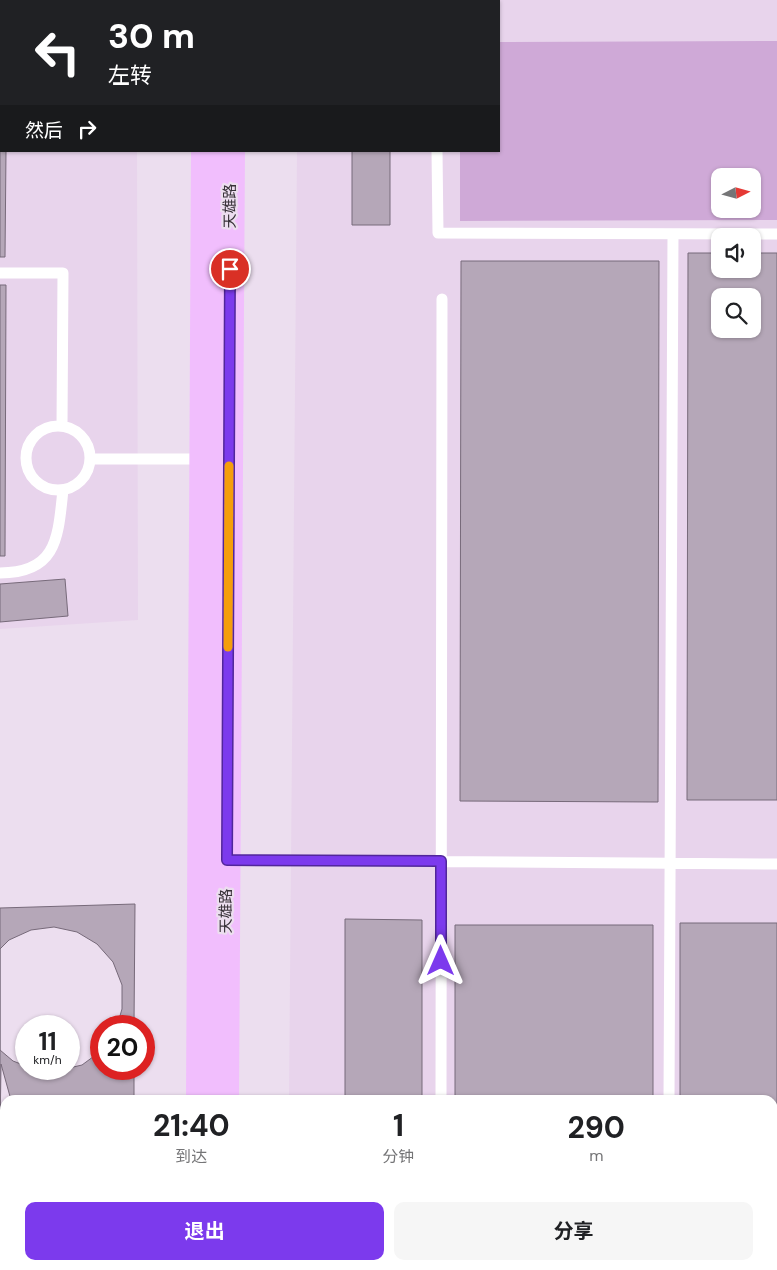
<!DOCTYPE html>
<html lang="zh">
<head>
<meta charset="utf-8">
<style>
  body { margin:0; font-family:"DM Sans","Noto Sans SC",sans-serif; background:#f6f6f6; color:#202124; height:100vh; display:flex; flex-direction:column; font-size:19px; white-space:nowrap }
  * { box-sizing:border-box; margin:0 }
  p { font-size:16px; color:#757577 }
  .icon { flex:none; width:28px; height:28px; fill:none; stroke:currentColor; stroke-width:2; stroke-linecap:round; stroke-linejoin:round }
  .map { position:relative; flex:1; overflow:hidden }
  .side { position:absolute; left:0px; top:1095px; width:778px; height:175px; display:flex; flex-direction:column; background:#fff; border-radius:15px 15px 0 0; box-shadow:0 1px 4px #0004 }
  .side>* { flex:none }
  .guide { position:absolute; left:0px; top:0px; width:500px; height:152px; box-shadow:0 1px 4px #0004; background:#202124; color:#fff; overflow:hidden }
  .needle { width:32px; rotate:84deg }
  .buttons { position:absolute; left:711px; top:168px; display:grid; gap:10px }
  .buttons a { display:grid; place-items:center; width:50px; height:50px; border-radius:10px; background:#fff; box-shadow:0 1px 4px #0004; font-size:25px }
  .speed { position:absolute; left:15px; top:1015px; display:flex; gap:10px; font-size:25px; font-weight:700; text-align:center }
  .speed>* { display:grid; place-content:center; width:65px; height:65px; border-radius:50%; background:#fff; box-shadow:0 1px 4px #0004; line-height:1 }
  .speed small { font-size:12px; font-weight:400 }
  .speed .limit { border:8px solid #d22; background:#fff; color:#111 }
  .pin { position:absolute; display:grid; place-items:center; width:42px; height:42px; color:#fff; margin:-21px; border:2px solid #fff; border-radius:50%; box-shadow:0 1px 5px #0007 }
  .me { position:absolute; width:55px; margin:-28px; rotate:0deg; stroke-linejoin:round; filter:drop-shadow(0 0 4px #0008) }
  .turn { display:flex; align-items:center; gap:18px; height:105px; padding:0 25px; font-size:22px }
  .turn .icon { width:65px; height:65px; stroke-width:2.5 }
  .turn b { display:block; font-size:35px; line-height:42px }
  .then { display:flex; align-items:center; height:48px; padding:0 25px; background:#0003; gap:10px; font-size:19px }
  .eta { display:flex; justify-content:space-evenly; align-items:center; height:85px; text-align:center }
  .eta b { font-size:30px; font-weight:700; line-height:35px }
  .primary-button { display:flex; gap:10px; margin-top:auto; padding:10px 25px }
  .primary-button a { flex:1; height:58px; border-radius:10px; background:#7c3aed; color:#fff; font-size:20px; font-weight:700; line-height:58px; text-align:center }
  .primary-button a+a { background:#f6f6f6; color:#202124 }
  .map>svg:first-child { display:block }
  .built { fill:#e8d4ec; fill-rule:evenodd }
  .green { fill:#cfa9d7; fill-rule:evenodd }
  .building { fill:#b5a7b8; stroke:#776a7a; fill-rule:evenodd }
  .lines { fill:none; stroke-linecap:round; stroke-linejoin:round }
  .service { stroke:#fff; stroke-width:11 }
  .primary { stroke:#f1befd; stroke-width:28 }
  .route-casing { stroke:#51269a; stroke-width:12 }
  .route { stroke:#7c3aed; stroke-width:9 }
  .slow { stroke:#f59e0b; stroke-width:9 }
  .labels { text-anchor:middle; dominant-baseline:central; stroke-width:4.5; stroke-linejoin:round; paint-order:stroke }
  .street-label { font-size:15px; fill:#383239; stroke:#ecdeef }
</style>
</head>
<body>
<div class="map">
<svg width="777" height="1270" viewBox="0 0 777 1270">
  <rect width="100%" height="100%" fill="#ecdeef"/>
  <path class="built" d="M0 0H137L1 1V151H137L138 620 0 629Z
    M298 0H777V1270H287V1265H772V1100H289L297 151H499V1ZM720 176H752V209H720ZM720 236H752V269H720ZM720 296H752V329H720Z"/>
  <path class="green" d="M777 41V220L460 221V151H499V42ZM720 176H752V209H720Z"/>
  <path class="building" d="M305 0H341V1H305Z
    M0 49 1 151H6L5 257H0Z
    M352 151H390V225H352Z
    M688 253H720V269H752V253H777V800H687ZM720 296H752V329H720Z
    M461 261H659L658 802 460 801Z
    M0 285H6L5 556H0Z
    M65 579 68 616 0 622V584Z
    M135 904 134 1026H101V1069H134V1100H5V1265H133V1270H0V908ZM26 1026H69V1069H26Z
    M345 919 422 920V1100H345Z
    M680 923H777V1270H680V1265H772V1100H680Z
    M455 925H653V1100H455Z
    M54 927 77 932 97 944 113 962 122 985V1009L117 1026H101V1051L82 1065 69 1068V1026H26V1066L13 1061 0 1050V949L9 940 31 930Z
    M1 1064 11 1100H5V1150L0 1133Z
    M32 1069H68L59 1071Z
    M5 1153V1265H96L95 1270H0V1155Z
    M345 1265H422V1270H345Z
    M455 1265H652V1270H455Z"/>
  <g class="lines">
    <path class="service" d="M437 151 438 233 777 234
      M0 273H63L62 426
      M26 458a32 32 0 1 1 64 0a32 32 0 1 1-64 0Z
      M90 459H203
      M0 573C58 573 58 536 63 490
      M227 860 777 864
      M441 1100 442 299
      M669 1100 673 234
      M441 1270V1265
      M669 1270V1265"/>
    <path class="primary" d="M206 1V0
      M231 1V0
      M200 1100 205 151
      M225 1100 231 151
      M199 1270V1265
      M225 1270V1265"/>
  </g>
  <g class="lines">
    <defs>
      <path id="route" d="M230 269 227 860 441 861V961"/>
    </defs>
    <use href="#route" class="route-casing"/>
    <use href="#route" class="route"/>
    <path class="slow" d="M228 647 229 466"/>
  </g>
  <g class="labels">
    <g class="street-label">
      <text transform="translate(230 206) rotate(-90)">天雄路</text>
      <text transform="translate(226 911) rotate(-90)">天雄路</text>
    </g>
  </g>
</svg>
<div class="buttons">
<a><svg class="needle" viewBox="-14 -14 28 28"><path d="M0-13l5 13h-10z" fill="#e53935"/><path d="M0 13l5-13h-10z" fill="#757577"/></svg></a>
<a><svg class="icon" aria-label="sound" viewBox="0 0 24 24"><path d="M4 9h4l5-4v14l-5-4H4zM17 9q2 3 0 6"/></svg></a>
<a><svg class="icon" aria-label="search" viewBox="0 0 24 24"><circle cx="10" cy="10" r="6"/><path d="M15 15l6 6"/></svg></a>
</div>
<div class="speed"><div>11<small>km/h</small></div><div class="limit">20</div></div>
<div class="pin" style="left:230px;top:269px;background:#d93025"><svg class="icon" aria-label="arrive" viewBox="0 0 24 24"><path d="M6 21V4h12l-3 4 3 4H6"/></svg></div>
<svg class="me" style="left:441px;top:961px" viewBox="-20 -20 40 40"><path d="M0-17L14 15 0 8-14 15z" fill="#7c3aed" stroke="#fff" stroke-width="4"/></svg>
<div class="guide">
<div class="turn"><svg class="icon" aria-label="left" viewBox="0 0 24 24"><path d="M17 20v-9H6M10 6l-5 5 5 5"/></svg><div><b>30 m</b>左转</div></div>
<div class="then">然后<svg class="icon" aria-label="right" viewBox="0 0 24 24"><path d="M7 20v-9h11M14 6l5 5-5 5"/></svg></div>
</div>
<section class="side">
<div class="eta">
<div><b>21:40</b><p>到达</p></div>
<div><b>1</b><p>分钟</p></div>
<div><b>290</b><p>m</p></div>
</div>
<div class="primary-button"><a>退出</a><a>分享</a></div>
</section>
</div>
</body>
</html>
